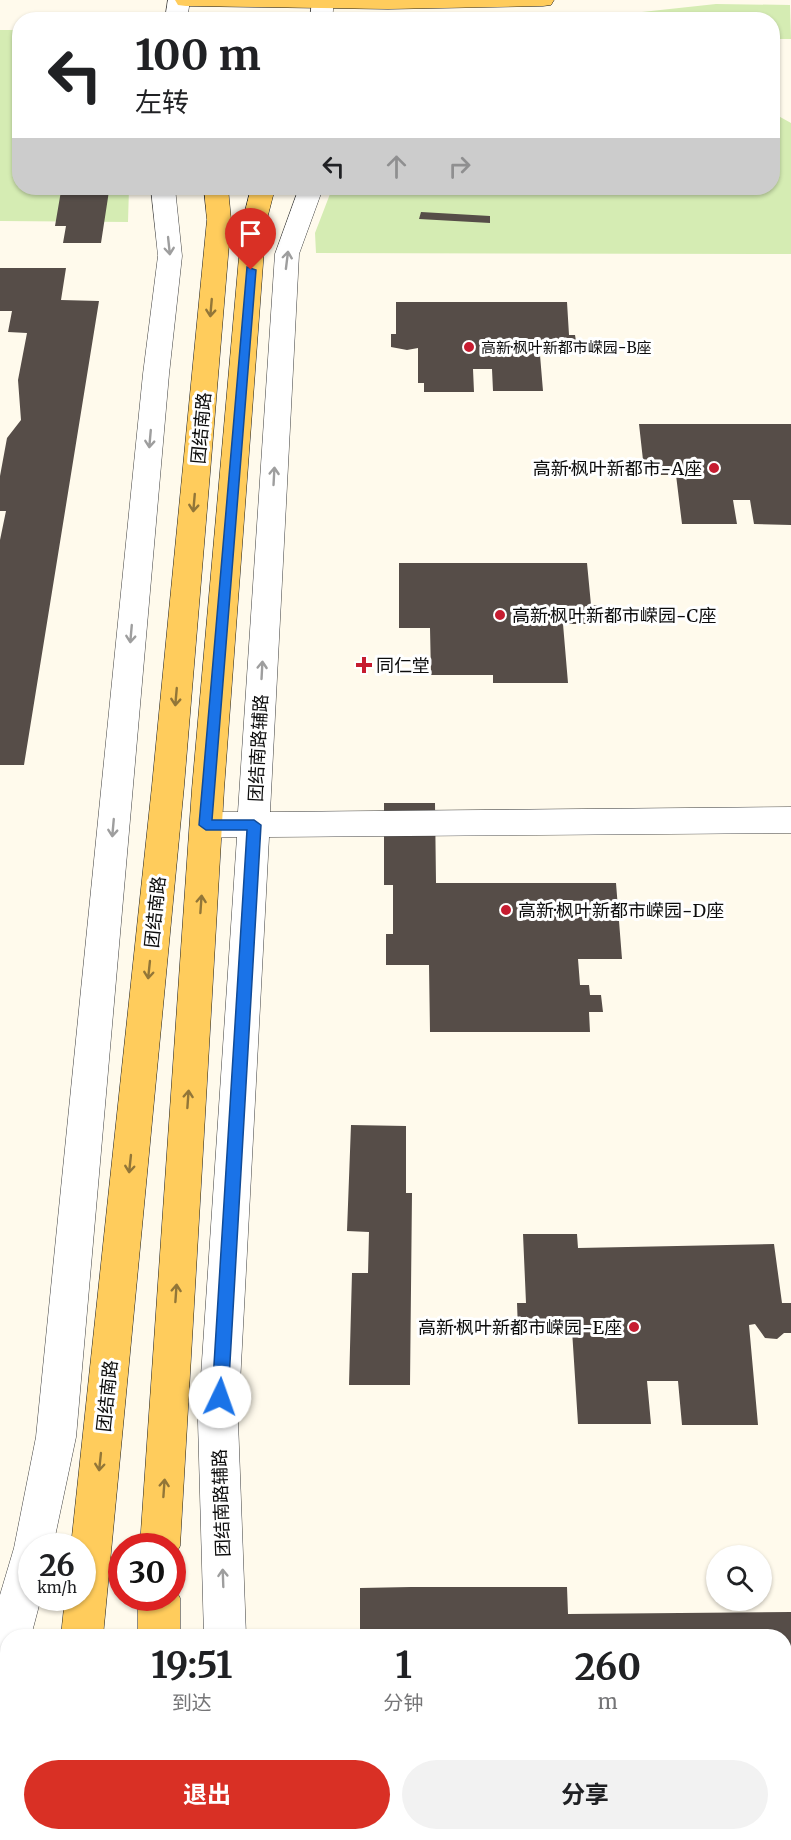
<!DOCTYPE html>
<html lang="zh">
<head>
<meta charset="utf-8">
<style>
  body { margin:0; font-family:Merriweather,"Noto Sans SC",serif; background:#f2f2f2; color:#202124; height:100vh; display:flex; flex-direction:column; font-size:22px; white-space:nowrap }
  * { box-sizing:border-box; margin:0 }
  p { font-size:20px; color:#757577 }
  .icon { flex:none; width:33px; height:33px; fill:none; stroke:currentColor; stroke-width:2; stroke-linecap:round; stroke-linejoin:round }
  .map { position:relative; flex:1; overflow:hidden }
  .side { position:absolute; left:0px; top:1629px; width:792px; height:212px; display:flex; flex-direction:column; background:#fff; border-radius:24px 24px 0 0; box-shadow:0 2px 4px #0004 }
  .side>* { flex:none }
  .guide { position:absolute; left:12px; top:12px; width:768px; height:183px; border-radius:24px; box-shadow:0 2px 4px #0004; background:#fff; color:#202124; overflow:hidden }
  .controls { position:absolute; left:706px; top:1545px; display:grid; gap:12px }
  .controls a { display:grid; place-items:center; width:66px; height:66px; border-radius:50%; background:#fff; box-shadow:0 2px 4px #0004; font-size:30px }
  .speed { position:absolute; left:18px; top:1533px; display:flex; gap:12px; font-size:30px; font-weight:700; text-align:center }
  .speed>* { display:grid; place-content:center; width:78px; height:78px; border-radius:50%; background:#fff; box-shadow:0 2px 4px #0004; line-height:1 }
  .speed small { font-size:15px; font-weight:400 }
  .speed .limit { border:9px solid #d22; background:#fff; color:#111 }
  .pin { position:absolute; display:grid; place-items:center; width:51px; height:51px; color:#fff; margin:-62px -26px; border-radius:50% 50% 50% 0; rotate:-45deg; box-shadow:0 0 6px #0007 }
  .pin .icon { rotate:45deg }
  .me { position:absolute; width:66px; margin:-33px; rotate:3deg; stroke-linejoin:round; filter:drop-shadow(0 0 4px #0008) }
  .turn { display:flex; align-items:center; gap:21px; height:126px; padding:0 24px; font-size:27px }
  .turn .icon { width:78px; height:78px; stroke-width:2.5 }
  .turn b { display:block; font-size:42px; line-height:51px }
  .lanes { display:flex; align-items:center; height:57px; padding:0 24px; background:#0003; justify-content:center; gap:30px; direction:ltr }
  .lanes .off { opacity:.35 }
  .eta { display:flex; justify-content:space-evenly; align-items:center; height:102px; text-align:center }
  .eta b { font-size:36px; font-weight:700; line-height:42px }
  .cta { display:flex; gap:12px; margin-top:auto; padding:12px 24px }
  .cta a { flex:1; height:69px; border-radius:36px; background:#d93025; color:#fff; font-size:24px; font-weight:700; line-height:69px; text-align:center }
  .cta a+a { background:#f2f2f2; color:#202124 }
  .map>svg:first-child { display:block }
  .green { fill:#d5ecb3 }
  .building { fill:#564d48 }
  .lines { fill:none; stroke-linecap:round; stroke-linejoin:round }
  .minor-casing { stroke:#404040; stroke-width:1 }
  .major-casing { stroke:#1e1e1e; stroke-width:1 }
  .minor { fill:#fff; fill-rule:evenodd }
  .major { fill:#ffcc5c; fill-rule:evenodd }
  .oneway { stroke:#9e9e9e }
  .oneway2 { stroke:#927638 }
  .route { fill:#1a73e8; stroke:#114b97; stroke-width:1.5 }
  .poi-dot { fill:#c61c30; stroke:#fff; stroke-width:2 }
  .labels { text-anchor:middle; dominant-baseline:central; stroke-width:6; stroke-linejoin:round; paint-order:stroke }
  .far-poi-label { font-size:15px; fill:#0d0d0d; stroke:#fff; text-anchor:start }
  .street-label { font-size:18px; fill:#0d0d0d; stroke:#fff }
  .poi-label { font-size:18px; fill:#0d0d0d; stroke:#fff; text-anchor:start }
</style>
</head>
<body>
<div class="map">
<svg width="791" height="1840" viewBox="0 0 791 1840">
  <rect width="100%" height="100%" fill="#fffaec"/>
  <path class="green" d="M716 4 790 5 791 39H773L772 20 577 19Z
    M0 30H19L20 188H129L128 222 0 221Z
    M773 113 791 123V254L316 253 315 233 330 194V188H772Z"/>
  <path class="building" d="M61 191H109L101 243H63L66 226H55Z
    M421 212 490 216V223L419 219Z
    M0 268H66L61 300 99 301 24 765H0V540L6 511H0V476L7 438 21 420 18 380 27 333 8 332 12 311H0Z
    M396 302H567L569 335H575L577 347 554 349 552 343H539L543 391H493L492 369H473L474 392H424V383H418V348L407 350 391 347V334H396Z
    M639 424H791V525L754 524 750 500H733L737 524H682L676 475H638L637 460H643Z
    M399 563H587L591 605H600L602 624H563L568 683H493V675H431L430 628H399Z
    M384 803H435L436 883H616L622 959H578L580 985H589L590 995H601L603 1012H589L590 1032H430L429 965H386V934H393V885H384Z
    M351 1125 406 1126V1193H412L410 1385H349L352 1273H368L369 1232 347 1231Z
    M523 1234H577L578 1248 774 1244 782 1303H791V1333H784L777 1339 765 1338 755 1324 749 1325 758 1425H682L678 1381H647L651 1424H578L572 1330H518L517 1303H526Z
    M411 1587H567L568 1614 791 1612V1726H784V1636H360V1588Z"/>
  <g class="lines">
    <defs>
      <path id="minor" d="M168 0H190L187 20H165Z
        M312 0H334L332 20H310Z
        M151 188H175L182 256 169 374 76 1437 53 1546H32V1598H41L31 1636H8V1687L0 1690V1595L14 1548 36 1437 143 374 158 256Z
        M299 188H323L299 254 270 812 791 807V833L269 837 238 1421 246 1636H204L198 1421 237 837 206 838 195 834 190 825 195 816 206 812H238L275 254Z
        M208 1833H252L253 1840H209Z"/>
      <path id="major" d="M175 0H554L551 5 543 6 388 9 186 6 178 5Z
        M204 188H228L231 220 184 786 103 1636H61L65 1598H82V1546H71L152 786 207 220Z
        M251 188H275L266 223 224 789 180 1546 172 1561V1546H140L192 789 242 223Z
        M172 1583 180 1598V1636H138V1598H172Z
        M27 1833H71L70 1840H26Z
        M133 1833H177L176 1840H132Z"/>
    </defs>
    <use href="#minor" class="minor-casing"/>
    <use href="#major" class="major-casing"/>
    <use href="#minor" class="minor"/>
    <use href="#major" class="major"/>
  </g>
  <defs><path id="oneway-shaft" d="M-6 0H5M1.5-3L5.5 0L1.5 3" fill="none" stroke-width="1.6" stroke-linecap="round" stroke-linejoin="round" transform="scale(1.5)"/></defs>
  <g class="oneway">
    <use href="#oneway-shaft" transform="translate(169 246) rotate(84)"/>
    <use href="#oneway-shaft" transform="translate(287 260) rotate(-83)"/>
    <use href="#oneway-shaft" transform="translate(150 439) rotate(95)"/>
    <use href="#oneway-shaft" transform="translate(274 476) rotate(-87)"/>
    <use href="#oneway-shaft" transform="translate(131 634) rotate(95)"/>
    <use href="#oneway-shaft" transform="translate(262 670) rotate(-87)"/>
    <use href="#oneway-shaft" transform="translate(113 828) rotate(95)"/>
    <use href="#oneway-shaft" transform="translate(223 1578) rotate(-92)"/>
  </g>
  <g class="oneway2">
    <use href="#oneway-shaft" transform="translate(211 308) rotate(95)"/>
    <use href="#oneway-shaft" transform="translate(194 503) rotate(95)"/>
    <use href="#oneway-shaft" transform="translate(176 697) rotate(95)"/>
    <use href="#oneway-shaft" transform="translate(201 904) rotate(-86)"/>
    <use href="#oneway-shaft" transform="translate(149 970) rotate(96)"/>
    <use href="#oneway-shaft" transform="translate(188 1099) rotate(-86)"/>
    <use href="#oneway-shaft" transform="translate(130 1164) rotate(96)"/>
    <use href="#oneway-shaft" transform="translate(176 1293) rotate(-86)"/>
    <use href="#oneway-shaft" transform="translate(100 1462) rotate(96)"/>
    <use href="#oneway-shaft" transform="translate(164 1488) rotate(-86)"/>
  </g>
  <path class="route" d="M247 267 256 270 212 820H254L261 825 228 1397 226 1403 220 1405 214 1403 212 1397 247 830H206L199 825Z"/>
  <g class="poi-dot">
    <circle cx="469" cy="347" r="6"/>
    <circle cx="714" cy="468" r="6"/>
    <circle cx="500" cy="615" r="6"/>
    <path d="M361 656h6v6h6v6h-6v6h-6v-6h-6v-6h6z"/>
    <circle cx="506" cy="910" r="6"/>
    <circle cx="634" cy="1327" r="6"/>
  </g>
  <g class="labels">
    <g class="far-poi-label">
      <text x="481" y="347">高新·枫叶新都市嵘园-B座</text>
    </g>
    <g class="street-label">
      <text transform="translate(201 428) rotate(-85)">团结南路</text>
      <text transform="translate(258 748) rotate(-87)">团结南路辅路</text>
      <text transform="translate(155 912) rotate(-84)">团结南路</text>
      <text transform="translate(107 1396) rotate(-84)">团结南路</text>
      <text transform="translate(221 1503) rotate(-92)">团结南路辅路</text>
    </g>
    <g class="poi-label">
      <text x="702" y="468" text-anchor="end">高新·枫叶新都市-A座</text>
      <text x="512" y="615">高新·枫叶新都市嵘园-C座</text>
      <text x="376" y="665">同仁堂</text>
      <text x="518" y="910">高新·枫叶新都市嵘园-D座</text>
      <text x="622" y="1327" text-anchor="end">高新·枫叶新都市嵘园-E座</text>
    </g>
  </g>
</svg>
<div class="controls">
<a><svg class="icon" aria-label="search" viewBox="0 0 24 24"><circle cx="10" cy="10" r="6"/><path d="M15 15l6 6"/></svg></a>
</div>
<div class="speed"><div>26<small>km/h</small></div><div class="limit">30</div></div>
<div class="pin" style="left:251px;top:270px;background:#d93025"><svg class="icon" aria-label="arrive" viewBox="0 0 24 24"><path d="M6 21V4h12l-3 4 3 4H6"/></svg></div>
<svg class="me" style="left:220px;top:1397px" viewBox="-20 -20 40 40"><circle r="19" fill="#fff"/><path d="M0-13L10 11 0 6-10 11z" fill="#1a73e8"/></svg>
<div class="guide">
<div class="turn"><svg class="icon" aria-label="left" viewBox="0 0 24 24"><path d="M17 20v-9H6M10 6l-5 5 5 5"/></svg><div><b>100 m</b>左转</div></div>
<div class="lanes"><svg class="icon" aria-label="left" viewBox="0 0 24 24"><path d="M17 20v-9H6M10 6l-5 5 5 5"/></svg><svg class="icon off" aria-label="ahead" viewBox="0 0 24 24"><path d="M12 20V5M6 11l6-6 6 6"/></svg><svg class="icon off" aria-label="right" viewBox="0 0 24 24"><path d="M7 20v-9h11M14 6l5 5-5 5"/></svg></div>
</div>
<section class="side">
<div class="eta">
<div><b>19:51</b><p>到达</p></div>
<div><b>1</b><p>分钟</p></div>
<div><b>260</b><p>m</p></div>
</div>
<div class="cta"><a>退出</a><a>分享</a></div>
</section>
</div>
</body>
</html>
